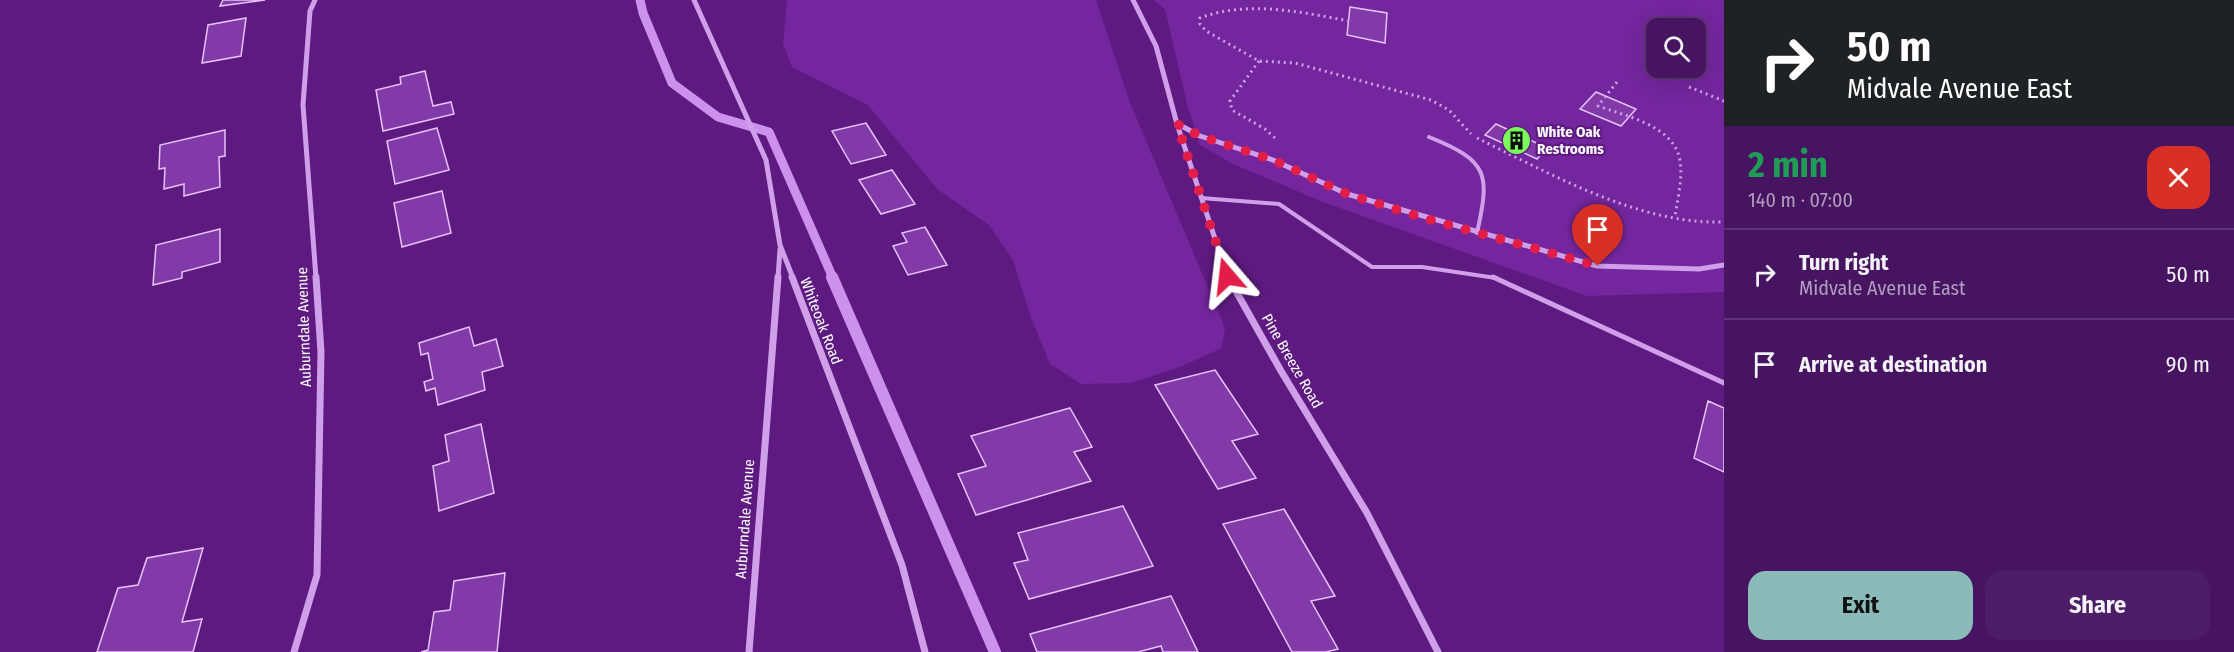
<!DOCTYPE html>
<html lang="en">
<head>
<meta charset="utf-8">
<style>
  body { margin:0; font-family:"Fira Sans Condensed",sans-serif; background:#4e1d68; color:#f1f3f6; height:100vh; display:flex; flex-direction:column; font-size:22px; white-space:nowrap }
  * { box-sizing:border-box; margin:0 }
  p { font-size:20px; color:#b09ebe }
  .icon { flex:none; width:33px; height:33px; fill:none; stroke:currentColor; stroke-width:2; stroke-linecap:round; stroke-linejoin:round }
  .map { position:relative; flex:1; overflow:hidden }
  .side { display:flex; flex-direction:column; background:#471462; width:510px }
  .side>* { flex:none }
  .hud { background:#202124; color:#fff; overflow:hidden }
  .tools { position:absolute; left:1646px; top:18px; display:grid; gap:12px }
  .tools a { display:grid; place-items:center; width:60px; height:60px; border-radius:12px; background:#471462; box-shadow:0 6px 24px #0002,0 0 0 2px #5f3377; font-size:30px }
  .pin { position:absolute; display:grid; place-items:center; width:51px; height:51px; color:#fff; margin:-62px -26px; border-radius:50% 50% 50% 0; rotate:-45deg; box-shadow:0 0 6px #0007 }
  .pin .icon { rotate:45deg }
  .me { position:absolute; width:66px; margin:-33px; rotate:343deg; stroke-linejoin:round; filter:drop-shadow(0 0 4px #0008) }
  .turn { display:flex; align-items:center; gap:21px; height:126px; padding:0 24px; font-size:27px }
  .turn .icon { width:78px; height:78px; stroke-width:2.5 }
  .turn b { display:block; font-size:42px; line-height:51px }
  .round { display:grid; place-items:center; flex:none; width:63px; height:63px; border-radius:18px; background:#4e1d68 }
  .overview { display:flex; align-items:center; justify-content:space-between; height:102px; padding:0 24px }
  h1 { font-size:36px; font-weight:700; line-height:45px; color:#1e9e55 }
  .primary-button { display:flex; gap:12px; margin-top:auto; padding:12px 24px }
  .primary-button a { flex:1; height:69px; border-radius:18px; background:#8bbbb9; color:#111; font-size:24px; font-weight:700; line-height:69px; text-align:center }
  .primary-button a+a { background:#4e1d68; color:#f1f3f6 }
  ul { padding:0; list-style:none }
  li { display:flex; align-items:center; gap:18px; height:90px; padding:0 24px; border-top:2px solid #5f3377 }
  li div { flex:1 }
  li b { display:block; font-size:22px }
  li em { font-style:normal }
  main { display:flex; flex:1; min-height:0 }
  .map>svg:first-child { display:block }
  .green { fill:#73269d; fill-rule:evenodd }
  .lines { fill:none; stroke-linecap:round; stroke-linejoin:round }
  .stream-far1 { stroke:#cc91ed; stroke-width:9 }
  .stream { stroke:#cc91ed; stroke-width:12 }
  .building { fill:#823aa8; stroke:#e5c3f8; stroke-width:1.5 }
  .path { stroke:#d09fea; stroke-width:3; stroke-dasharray:2 4; stroke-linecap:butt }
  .service-far1 { stroke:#d09fea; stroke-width:4 }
  .service { stroke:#d09fea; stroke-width:5 }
  .minor-far1 { stroke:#d09fea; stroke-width:5 }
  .minor { stroke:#d09fea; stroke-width:7 }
  .route { stroke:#e11d48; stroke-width:10; stroke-dasharray:0 18 }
  .labels { text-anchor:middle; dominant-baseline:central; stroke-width:4.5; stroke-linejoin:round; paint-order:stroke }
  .poi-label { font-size:15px; font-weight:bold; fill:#fff; stroke:#5f1a82; text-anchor:start }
  .street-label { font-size:15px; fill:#fff; stroke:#5f1a82 }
</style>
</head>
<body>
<main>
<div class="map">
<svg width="1724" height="652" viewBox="0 0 1724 652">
  <rect width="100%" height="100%" fill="#5f1a82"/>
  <path class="green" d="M787 0H1096L1129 100 1225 328 1222 348 1180 367 1131 383 1081 384 1050 364 1030 315 1013 260 989 225 938 190 868 105 792 67 783 44Z
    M1153 0H1724V292L1587 296 1323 202 1233 164 1200 145 1187 104 1165 9ZM1656 28H1695V68H1656Z"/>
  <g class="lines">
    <path class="stream-far1" d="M640 0 643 13 672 83 718 117 769 132 833 278"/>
    <path class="stream" d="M832 277 995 652"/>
  </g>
  <path class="building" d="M223 0H265L220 6Z
    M1350 7 1387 13 1385 43 1347 35Z
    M246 18 241 56 202 63 208 25Z
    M425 71 433 106 451 102 454 114 383 131 376 90 401 84 400 77Z
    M1596 92 1636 109 1621 126 1580 109Z
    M866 123 886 155 851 164 832 131Z
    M1496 124 1547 148 1537 159 1485 135Z
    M437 128 449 170 395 184 387 141Z
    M225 130V156L219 157 220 187 184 196V184L164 189 165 168 159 169 160 145Z
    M892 170 915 204 881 214 859 180Z
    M442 191 451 233 402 247 394 203Z
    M925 227 947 265 908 275 893 246 907 242 902 233Z
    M220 229V262L182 272V278L153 285 156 245Z
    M469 327 474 346 496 339 503 366 482 372 485 390 438 405 435 388 426 391 424 382 433 379 428 353 421 355 419 343Z
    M1215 370 1258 434 1232 441 1256 478 1218 489 1155 385Z
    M1708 401 1724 408V472L1694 458Z
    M1070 408 1092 447 1074 452 1091 481 976 515 958 474 986 466 971 436Z
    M481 424 494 493 439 511 433 466 449 461 445 435Z
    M1123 506 1153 566 1029 599 1014 563 1028 560 1018 533Z
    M1284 509 1335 596 1311 601 1338 649 1326 652H1292L1223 524Z
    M203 548 182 622 202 619 193 652H97L118 588 138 585 147 558Z
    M505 573 497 652H421L428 650 434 612 450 610 454 581Z
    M1171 596 1198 652H1163L1161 646 1138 652H1037L1030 634Z"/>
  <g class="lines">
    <path class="path" d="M1349 21C1301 12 1247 0 1200 18V24L1206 31 1259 61 1295 63 1431 100 1449 110 1471 134
      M1259 61 1230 101 1232 110 1265 129 1275 138
      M1617 82 1598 106C1626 116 1675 126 1680 161 1683 180 1677 200 1675 218
      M1689 87 1724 101
      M1477 138C1551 174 1640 225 1724 222"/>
    <path class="service-far1" d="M1429 137C1489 161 1490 174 1477 233
      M1201 198 1279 204 1372 267H1422L1496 278"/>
    <path class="service" d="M1493 277 1724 383"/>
    <path class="minor-far1" d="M315 0 310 11 303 105 316 278
      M694 0 766 160 780 245 793 278
      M1133 0 1156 46 1177 124 1228 278
      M1178 124 1200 136 1273 160 1347 194 1597 266 1699 269 1724 265
      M778 278 780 249"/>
    <path class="minor" d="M792 277 902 565 925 652
      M1228 277 1281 371 1367 513 1438 652
      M294 652 317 575 321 352 316 277
      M749 652 778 277"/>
  </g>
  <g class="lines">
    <path class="route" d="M1227 276 1177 124 1200 136 1273 160 1347 194 1424 218 1598 266"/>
  </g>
  <defs>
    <symbol id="building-disc" viewBox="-11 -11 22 22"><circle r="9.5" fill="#79fc5b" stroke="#5f1a82"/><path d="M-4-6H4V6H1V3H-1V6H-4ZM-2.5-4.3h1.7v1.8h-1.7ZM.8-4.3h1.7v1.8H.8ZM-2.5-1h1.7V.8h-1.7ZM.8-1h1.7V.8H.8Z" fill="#111"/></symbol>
  </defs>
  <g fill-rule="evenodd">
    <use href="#building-disc" x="1500" y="124" width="33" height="33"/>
  </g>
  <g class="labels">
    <g class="poi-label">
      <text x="1537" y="132">White Oak<tspan x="1537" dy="17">Restrooms</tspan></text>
    </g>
    <g class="street-label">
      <text transform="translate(821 321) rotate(69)">Whiteoak Road</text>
      <text transform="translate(304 327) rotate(-92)">Auburndale Avenue</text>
      <text transform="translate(1292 361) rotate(60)">Pine Breeze Road</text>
      <text transform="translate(745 519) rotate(-86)">Auburndale Avenue</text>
    </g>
  </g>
</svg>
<div class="tools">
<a><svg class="icon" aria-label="search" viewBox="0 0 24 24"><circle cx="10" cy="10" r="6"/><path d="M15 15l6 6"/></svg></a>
</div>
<div class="pin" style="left:1598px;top:266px;background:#d93025"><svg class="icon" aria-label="arrive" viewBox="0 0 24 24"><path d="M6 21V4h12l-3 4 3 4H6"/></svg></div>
<svg class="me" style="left:1227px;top:276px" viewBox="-20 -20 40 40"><path d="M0-17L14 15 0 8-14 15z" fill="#e11d48" stroke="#fff" stroke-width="4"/></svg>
</div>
<section class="side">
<div class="hud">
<div class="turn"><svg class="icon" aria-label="right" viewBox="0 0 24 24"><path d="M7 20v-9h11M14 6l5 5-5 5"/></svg><div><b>50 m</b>Midvale Avenue East</div></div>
</div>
<div class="overview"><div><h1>2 min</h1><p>140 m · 07:00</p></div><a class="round" style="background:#d93025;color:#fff"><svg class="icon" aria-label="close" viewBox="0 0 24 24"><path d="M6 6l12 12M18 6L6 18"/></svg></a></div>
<ul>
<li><svg class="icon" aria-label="right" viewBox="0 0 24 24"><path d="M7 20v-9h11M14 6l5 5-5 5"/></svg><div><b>Turn right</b><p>Midvale Avenue East</p></div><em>50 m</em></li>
<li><svg class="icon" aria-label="arrive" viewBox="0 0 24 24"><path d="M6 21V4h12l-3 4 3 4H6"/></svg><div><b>Arrive at destination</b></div><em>90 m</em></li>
</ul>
<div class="primary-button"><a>Exit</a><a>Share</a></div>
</section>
</main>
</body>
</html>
